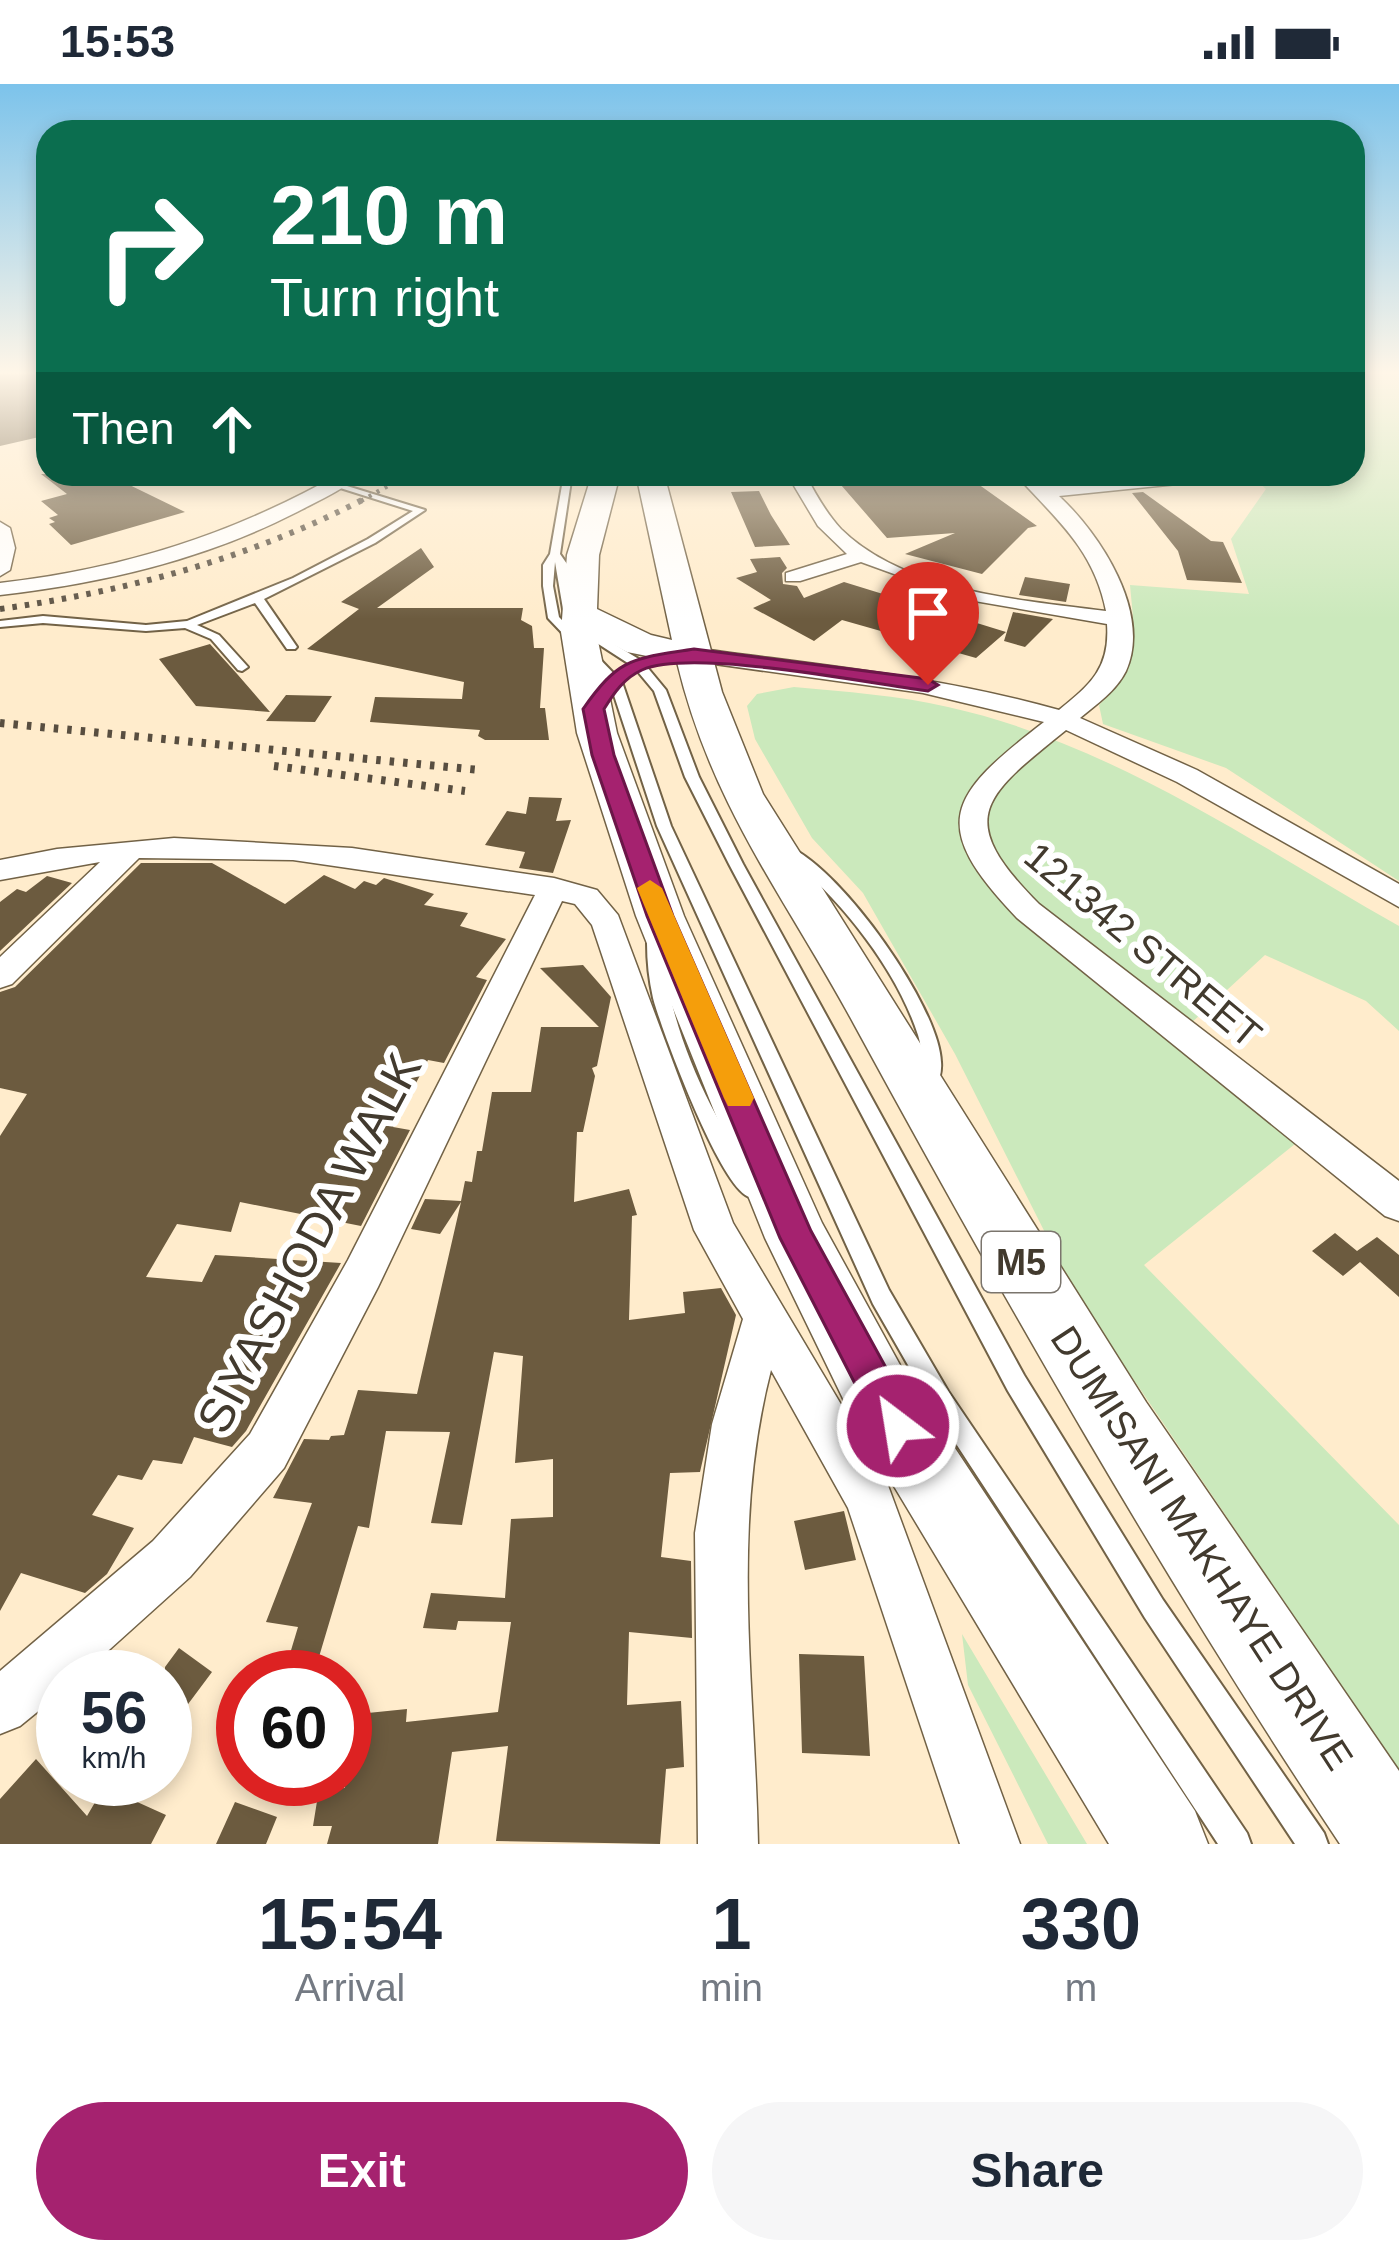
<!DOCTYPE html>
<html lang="en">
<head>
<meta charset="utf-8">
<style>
  body { margin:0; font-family:Helvetica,sans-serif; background:#f6f6f7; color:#1f2937; height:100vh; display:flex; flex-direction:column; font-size:45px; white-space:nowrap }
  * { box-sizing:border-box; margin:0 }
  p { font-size:39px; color:#747a83 }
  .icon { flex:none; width:66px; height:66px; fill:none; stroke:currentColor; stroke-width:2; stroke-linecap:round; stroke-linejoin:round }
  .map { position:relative; height:1760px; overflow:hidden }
  .drawer { display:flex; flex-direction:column; background:#fff; flex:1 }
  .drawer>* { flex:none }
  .top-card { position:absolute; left:36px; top:36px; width:1329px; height:366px; border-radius:36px; box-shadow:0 6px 18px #0003; background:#0b6e4f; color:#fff; overflow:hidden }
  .speed { position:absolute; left:36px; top:1566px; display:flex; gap:24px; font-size:60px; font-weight:700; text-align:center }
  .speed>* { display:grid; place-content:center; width:156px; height:156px; border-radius:50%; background:#fff; box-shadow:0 6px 18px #0003; line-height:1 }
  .speed small { font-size:30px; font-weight:400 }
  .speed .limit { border:18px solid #d22; background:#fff; color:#111 }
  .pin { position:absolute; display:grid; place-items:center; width:102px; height:102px; color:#fff; margin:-123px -51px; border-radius:50% 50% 50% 0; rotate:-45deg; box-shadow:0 0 12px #0007 }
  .pin .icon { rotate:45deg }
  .me { position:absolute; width:132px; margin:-66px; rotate:329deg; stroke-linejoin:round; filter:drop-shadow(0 0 9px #0008) }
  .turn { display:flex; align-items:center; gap:42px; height:252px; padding:0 36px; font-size:54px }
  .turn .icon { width:156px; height:156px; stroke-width:2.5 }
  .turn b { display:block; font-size:84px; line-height:102px }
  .then { display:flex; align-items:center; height:114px; padding:0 36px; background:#0003; gap:24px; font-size:45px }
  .eta { display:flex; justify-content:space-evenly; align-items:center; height:204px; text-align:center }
  .eta b { font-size:72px; font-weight:700; line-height:84px }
  .button { display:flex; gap:24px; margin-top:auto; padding:24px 36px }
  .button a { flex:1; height:138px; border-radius:72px; background:#a5226f; color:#fff; font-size:48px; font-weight:700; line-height:138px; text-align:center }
  .button a+a { background:#f6f6f7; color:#1f2937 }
  .status { display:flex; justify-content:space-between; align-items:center; height:84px; padding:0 60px; background:#fff; direction:ltr }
  .status svg { height:33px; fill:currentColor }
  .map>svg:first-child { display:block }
  .green { fill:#cbe9bc }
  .building { fill:#6c5b3f }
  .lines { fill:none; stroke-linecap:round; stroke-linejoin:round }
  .lane-casing { stroke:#726246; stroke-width:4 }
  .street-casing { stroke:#726246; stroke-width:3 }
  .primary-casing { stroke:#726246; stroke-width:3 }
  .lane { fill:#fff; fill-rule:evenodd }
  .street { fill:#fff; fill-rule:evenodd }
  .primary { fill:#fff; fill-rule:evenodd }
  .rail-far2 { stroke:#584e40; stroke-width:4.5; stroke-dasharray:3 6; stroke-linecap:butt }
  .rail-far1 { stroke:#584e40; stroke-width:6; stroke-dasharray:4.5 8; stroke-linecap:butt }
  .rail { stroke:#584e40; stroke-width:8; stroke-dasharray:4.5 9; stroke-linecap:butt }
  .route { fill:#a5226f; stroke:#6b1648; stroke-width:3 }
  .slow { fill:#f59e0b }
  .labels { text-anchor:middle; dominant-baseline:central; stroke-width:12; stroke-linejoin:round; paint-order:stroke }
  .shield { fill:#fff; stroke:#7b756d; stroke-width:3 }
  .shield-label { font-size:36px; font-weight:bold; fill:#423a2e }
  .street-label { font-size:39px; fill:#423a2e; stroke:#fff }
  .near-street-label { font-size:48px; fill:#423a2e; stroke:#fff }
</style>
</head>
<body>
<div class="status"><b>15:53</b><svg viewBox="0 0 49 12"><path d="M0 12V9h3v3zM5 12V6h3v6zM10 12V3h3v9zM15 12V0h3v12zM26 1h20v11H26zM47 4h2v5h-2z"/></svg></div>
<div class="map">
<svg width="1399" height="1760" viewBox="0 0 1399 1760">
  <rect width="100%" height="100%" fill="#ffeccc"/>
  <path class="green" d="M1353 289H1399V797L1226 684 1103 640 1099 621C1142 579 1135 557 1130 501L1249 510 1231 455 1266 405 1249 390H1353Z
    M794 603C845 608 898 611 948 623 1111 659 1256 761 1399 842V947L1366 917 1265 871 1189 941 1295 1060 1144 1181 1399 1441V1687L1077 1212 955 970 863 809 812 754 755 655 747 622 757 610Z
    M962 1550 1087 1760H1048L968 1601Z"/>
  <path class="building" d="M0 289H48V351L0 362Z
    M41 390H107L185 428 71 461 49 440 55 438 49 434 58 431 41 417 67 410Z
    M876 390H964L1037 442 1028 444 982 490 905 470 955 449 887 454 841 401 852 400 847 394Z
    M759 407 771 431 790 461 755 463 731 408Z
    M1143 408 1211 457 1223 458 1242 499 1187 496 1178 467 1132 409Z
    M421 464 434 483 377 524H523L521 536 532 542 534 564H544L540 624H545L549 656H485L478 652 480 646 370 638 375 613 462 615 464 598 307 565 359 525 341 518Z
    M780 473 787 484 782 489 783 500 797 502 804 514 844 498 1006 548 976 574 842 536 814 557 753 524 771 516 736 494 757 488 750 475Z
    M1025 493 1070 500 1066 518 1019 511Z
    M1013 528 1053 535 1025 563 1004 557Z
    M210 560 238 591 270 628 196 622 159 575Z
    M286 611 332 612 315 638 266 637Z
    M529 713 562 714 556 737 571 736 553 789 519 784 525 768 485 761 507 727 526 730Z
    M141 779H212L285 820 324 791 355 805 364 797 376 801 384 794 434 810 424 821 468 829 460 842 506 855 476 893 487 896 444 979 428 976 393 1043 410 1046 361 1142 240 1118 231 1148 177 1140 146 1193 202 1198 215 1171 341 1179 246 1347 232 1363 194 1353 182 1380 153 1376 142 1396 118 1391 92 1431 134 1444 107 1490 85 1509 21 1489 0 1527V1052L27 1010 0 1004V908L15 903Z
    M47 792 72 799 0 867V818L17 805 26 808Z
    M583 881 611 913 597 982 592 984 595 992 583 1048H577L574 1118 629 1105 637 1131 632 1132 629 1236 685 1229 683 1208 721 1204 736 1231 700 1388 670 1389 661 1473 691 1477 692 1554 629 1548 627 1621 681 1617 684 1683 666 1685 660 1760 496 1757 508 1662 452 1668 438 1760H327L332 1742H313L319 1705 345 1704V1641L358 1639V1630L407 1625 406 1638 498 1628 511 1538 458 1537 456 1546 423 1544 431 1509 505 1514 511 1435 553 1433V1375L515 1379 523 1272 494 1268 462 1441 431 1439 450 1348 386 1347 369 1444 358 1442 313 1593H283L298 1543 266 1538 312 1419 273 1414 304 1355 329 1356 331 1352 344 1351 358 1306 417 1310 461 1118 440 1150 411 1145 425 1115 461 1117 465 1097 472 1098 477 1067H482L492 1008H531L541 943H599L540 884Z
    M1335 1149 1357 1167 1377 1153 1399 1171V1213L1360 1178 1343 1192 1312 1167Z
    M844 1427 856 1476 805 1486 794 1437Z
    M179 1564 212 1588 165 1651V1583Z
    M799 1570 864 1572 870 1672 802 1669Z
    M36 1675 87 1732 104 1703 166 1731 151 1760H0V1715Z
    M235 1718 277 1733 266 1760H216Z"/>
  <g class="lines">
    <defs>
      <path id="lane" d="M564 390H572L560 470 567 480 573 528 594 548 642 577 666 606 699 693 743 780 1024 1291 1163 1516 1324 1749 1328 1760H1295L1145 1534 1008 1307 729 780 685 693 654 607 634 583 586 552 564 531 555 478 553 502 559 533 622 598 671 742 889 1206 948 1307 1247 1749 1251 1760H1218L932 1323 873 1220 657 742 610 599 548 534 543 502V481L550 470Z
        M334 398 425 426 375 459 264 515 297 563 295 565H287L255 519 197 541 219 551 248 583 242 587 238 586 211 555 185 544 146 547 43 539 0 543V537L43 532 146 541 187 537 293 494 368 455 413 427 334 402Z
        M791 764C842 787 939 922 941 978 942 988 939 997 935 1006L929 1008 923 1006C919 988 925 974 918 951 897 886 840 813 786 772L784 769Z
        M655 853 663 859C666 940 711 1035 759 1099L762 1105 759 1111C756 1112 753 1113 750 1113 722 1108 661 945 653 914 649 896 647 878 647 859Z"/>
      <path id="street" d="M339 390H361C343 406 318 417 297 428 203 476 104 499 0 511V499C123 485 231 451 339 390Z
        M787 390H805C815 409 826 429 841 445 905 508 1021 516 1106 527 1094 465 1055 434 1015 390H1035L1049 402 1215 390 1207 397 1059 412C1100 450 1152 529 1126 587 1116 607 1097 620 1080 634L1197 686 1399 800V823L1177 698 1066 646C983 713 953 734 1039 820L1399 1097V1137L1385 1132 1017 834C927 740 948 712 1044 638L923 609 686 576 682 571 694 564C817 581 939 592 1059 626 1091 600 1110 584 1107 540L963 515 861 478 800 497H786V489L847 470 818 442Z
        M0 438 10 444 15 464 10 486 0 492Z
        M174 754 352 764 554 794 597 806 618 831 733 1139 886 1396 1020 1760H960L848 1424 771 1286C730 1445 755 1600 758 1760H698L695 1449 712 1340 743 1235 694 1146 592 841 575 820 562 817 378 1203 284 1384 190 1493 79 1593H63V1607L20 1642 0 1650V1587L153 1457 250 1350 348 1176 535 811 293 776 139 774 12 900 0 904V873L100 778 0 796V776L57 765Z"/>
      <path id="primary" d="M592 390H620L599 471 597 525 651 551 672 556 636 390H664L722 608 763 710 1146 1318 1399 1687V1760H1340C1164 1496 1007 1221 855 942 786 814 712 724 677 578L627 568 597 552 617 649 684 832 822 1139 900 1281 1195 1727 1208 1760H1109L850 1329 765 1154 636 832 577 649 561 548 567 471Z"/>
    </defs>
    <use href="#lane" class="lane-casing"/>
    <use href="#street" class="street-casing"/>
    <use href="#primary" class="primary-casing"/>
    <use href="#lane" class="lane"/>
    <use href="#street" class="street"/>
    <use href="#primary" class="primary"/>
    <path class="rail-far2" d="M361 417 409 390"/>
    <path class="rail-far1" d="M0 525C128 507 251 474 366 414"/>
    <path class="rail" d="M0 639 479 686
      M274 682 465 707"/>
  </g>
  <linearGradient id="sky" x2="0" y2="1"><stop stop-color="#7cc3eb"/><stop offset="0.54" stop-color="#fff6e8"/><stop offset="1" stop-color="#fff6e8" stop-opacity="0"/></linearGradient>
  <rect width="1399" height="535" fill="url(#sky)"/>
  <path class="route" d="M694 565 928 595 938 601 928 607C867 599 692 564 642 586 624 594 614 609 604 625L614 671 673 832 811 1147 918 1342 912 1356 898 1361 884 1356 780 1154 647 832 592 671 583 625C620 572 633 575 694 565Z"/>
  <path class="slow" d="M650 796 662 804 754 1014 750 1022H728L724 1014 637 804Z"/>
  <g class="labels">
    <rect class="shield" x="982" y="1148" width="78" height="60" rx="9"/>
    <g class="shield-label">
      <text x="1021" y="1178">M5</text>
    </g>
    <g class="street-label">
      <text transform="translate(1143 861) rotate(40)">121342 STREET</text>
      <text transform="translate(1202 1464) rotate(57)">DUMISANI MAKHAYE DRIVE</text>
    </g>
    <g class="near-street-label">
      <text transform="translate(309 1159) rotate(-62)">SIYASHODA WALK</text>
    </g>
  </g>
</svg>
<div class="speed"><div>56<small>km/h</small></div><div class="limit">60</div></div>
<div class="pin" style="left:928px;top:601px;background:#d93025"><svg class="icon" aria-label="arrive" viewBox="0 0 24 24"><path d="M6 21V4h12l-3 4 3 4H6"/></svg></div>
<svg class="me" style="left:898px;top:1342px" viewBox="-20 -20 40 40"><circle r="17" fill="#a5226f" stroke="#fff" stroke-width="3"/><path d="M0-11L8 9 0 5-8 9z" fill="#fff"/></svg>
<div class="top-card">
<div class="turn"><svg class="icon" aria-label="right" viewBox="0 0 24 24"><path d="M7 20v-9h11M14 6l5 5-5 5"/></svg><div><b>210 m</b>Turn right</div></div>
<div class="then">Then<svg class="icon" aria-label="ahead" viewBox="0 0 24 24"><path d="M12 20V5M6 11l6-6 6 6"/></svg></div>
</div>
</div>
<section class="drawer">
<div class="eta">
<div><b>15:54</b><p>Arrival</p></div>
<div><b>1</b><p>min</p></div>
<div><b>330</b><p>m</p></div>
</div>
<div class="button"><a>Exit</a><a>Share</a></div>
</section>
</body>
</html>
